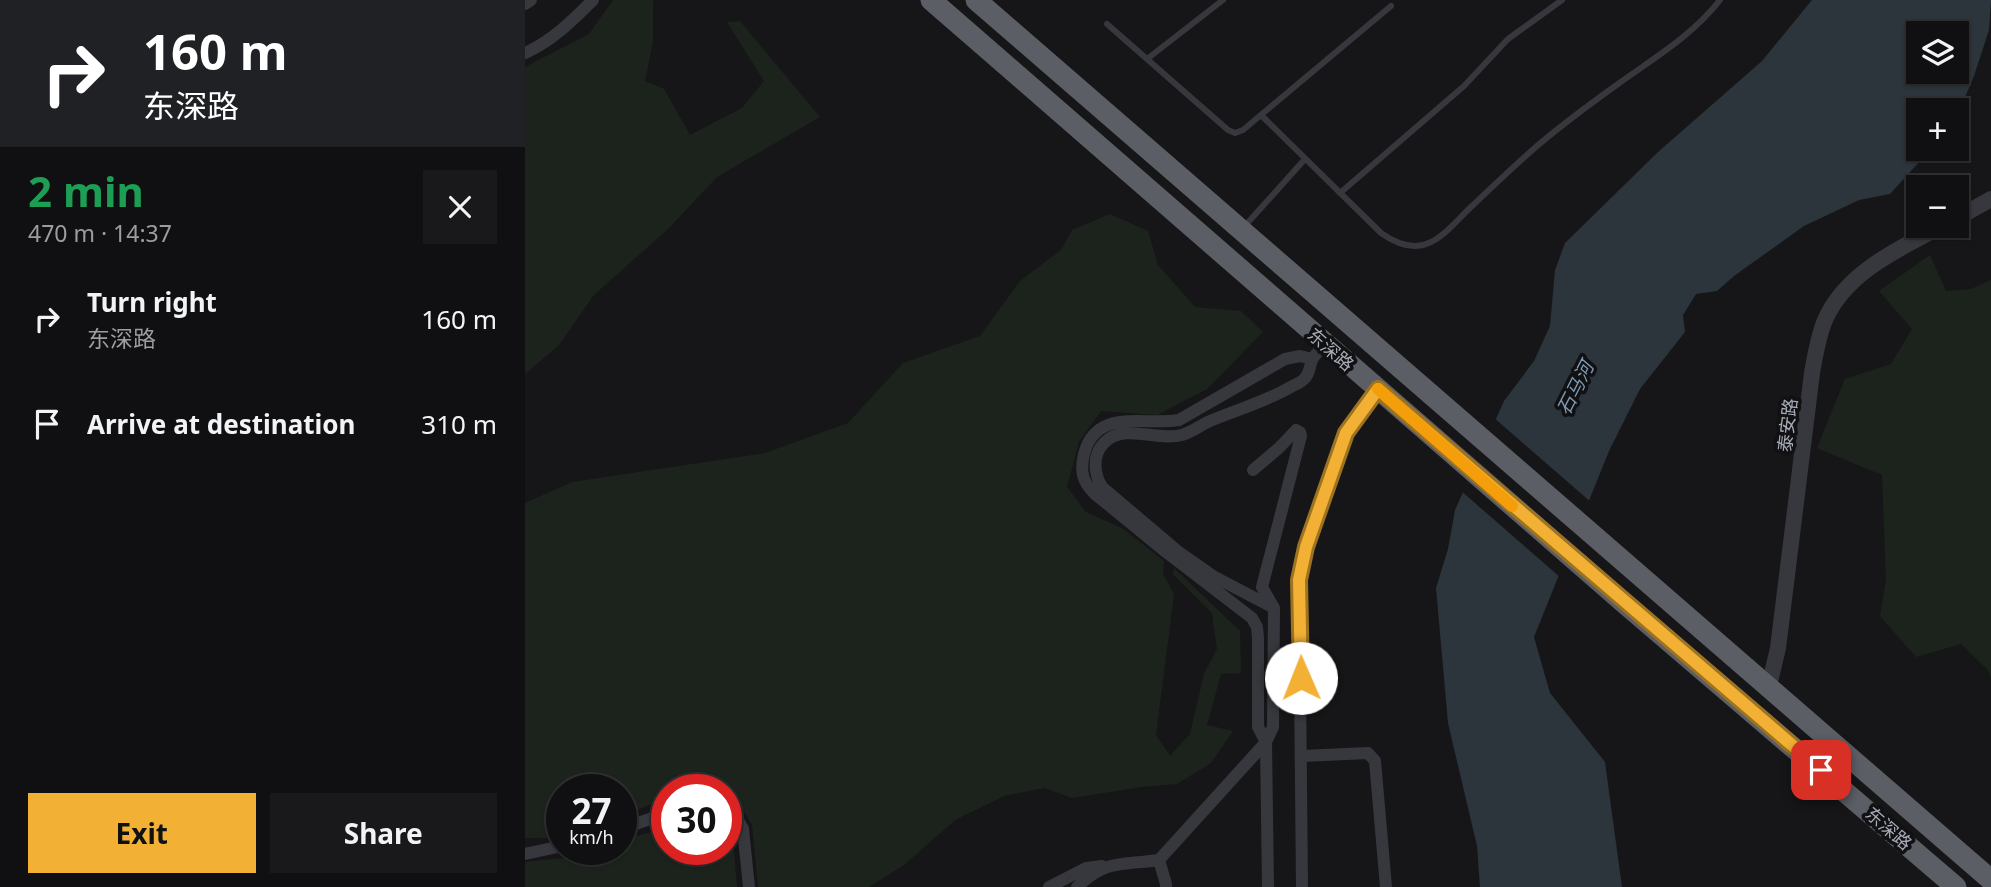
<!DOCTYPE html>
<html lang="en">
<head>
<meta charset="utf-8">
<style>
  body { margin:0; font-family:"Noto Sans","Noto Sans SC",sans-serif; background:#19191b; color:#f1f3f6; height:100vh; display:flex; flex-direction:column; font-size:26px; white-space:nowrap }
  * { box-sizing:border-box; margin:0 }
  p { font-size:23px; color:#9c9d9f }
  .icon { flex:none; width:38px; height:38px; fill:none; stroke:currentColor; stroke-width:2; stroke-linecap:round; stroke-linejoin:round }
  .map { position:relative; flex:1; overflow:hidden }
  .drawer { display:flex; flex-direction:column; background:#101012; width:525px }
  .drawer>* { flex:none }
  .banner { background:#202124; color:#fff; overflow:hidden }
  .fabs { position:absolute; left:1381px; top:21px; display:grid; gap:14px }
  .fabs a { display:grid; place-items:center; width:63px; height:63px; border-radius:0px; background:#101012; box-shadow:0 2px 5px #0004,0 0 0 2px #303032; font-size:35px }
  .speed { position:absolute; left:21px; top:774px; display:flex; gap:14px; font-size:35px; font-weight:700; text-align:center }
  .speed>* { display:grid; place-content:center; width:91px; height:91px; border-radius:50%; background:#101012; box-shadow:0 2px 5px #0004,0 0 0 2px #303032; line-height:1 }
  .speed small { font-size:18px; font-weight:400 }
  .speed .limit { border:10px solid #d22; background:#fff; color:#111 }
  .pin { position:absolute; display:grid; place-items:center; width:60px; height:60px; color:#fff; margin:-30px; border-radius:14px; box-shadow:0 4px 10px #0006 }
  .me { position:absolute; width:77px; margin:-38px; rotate:359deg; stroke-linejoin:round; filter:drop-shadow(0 0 5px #0008) }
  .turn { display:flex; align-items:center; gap:24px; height:147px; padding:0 28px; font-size:32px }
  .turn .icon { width:91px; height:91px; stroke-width:2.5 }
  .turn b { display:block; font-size:49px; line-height:60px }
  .round { display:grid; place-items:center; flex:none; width:74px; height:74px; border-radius:0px; background:#19191b }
  .headline { display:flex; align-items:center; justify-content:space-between; height:119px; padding:0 28px }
  h1 { font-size:42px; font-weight:700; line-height:52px; color:#1e9e55 }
  .cta { display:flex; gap:14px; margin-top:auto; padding:14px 28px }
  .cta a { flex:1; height:80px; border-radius:0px; background:#f2b134; color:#111; font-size:28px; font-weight:700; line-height:80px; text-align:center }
  .cta a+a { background:#19191b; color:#f1f3f6 }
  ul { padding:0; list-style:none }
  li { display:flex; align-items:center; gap:21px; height:105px; padding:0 28px }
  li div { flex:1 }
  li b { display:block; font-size:26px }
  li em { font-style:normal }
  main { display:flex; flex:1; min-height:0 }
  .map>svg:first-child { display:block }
  .green { fill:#1c231d }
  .water { fill:#2c353c; fill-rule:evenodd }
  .pier { fill:#161618 }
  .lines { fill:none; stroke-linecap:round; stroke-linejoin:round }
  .service { stroke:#37383d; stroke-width:6 }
  .minor { stroke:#37383d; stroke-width:12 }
  .tertiary { stroke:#37383d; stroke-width:16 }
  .trunk { stroke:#5b5e65; stroke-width:21 }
  .route-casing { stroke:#9d7322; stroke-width:18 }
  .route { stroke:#f2b134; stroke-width:12 }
  .slow { stroke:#f59e0b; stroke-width:12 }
  .labels { text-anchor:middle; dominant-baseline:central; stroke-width:7; stroke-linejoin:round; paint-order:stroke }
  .street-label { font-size:18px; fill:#a8adb8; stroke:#111113 }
  .water-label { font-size:19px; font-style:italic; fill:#7f9bb3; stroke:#111113 }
</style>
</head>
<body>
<main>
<section class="drawer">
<div class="banner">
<div class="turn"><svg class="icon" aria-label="right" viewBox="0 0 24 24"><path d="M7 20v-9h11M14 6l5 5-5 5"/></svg><div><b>160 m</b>东深路</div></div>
</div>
<div class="headline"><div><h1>2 min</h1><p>470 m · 14:37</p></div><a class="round"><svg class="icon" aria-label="close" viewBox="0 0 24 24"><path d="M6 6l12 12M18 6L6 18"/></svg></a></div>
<ul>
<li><svg class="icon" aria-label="right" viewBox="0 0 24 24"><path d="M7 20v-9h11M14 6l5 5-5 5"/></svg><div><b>Turn right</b><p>东深路</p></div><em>160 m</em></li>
<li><svg class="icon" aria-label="arrive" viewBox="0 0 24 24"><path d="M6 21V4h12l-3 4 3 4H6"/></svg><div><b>Arrive at destination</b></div><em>310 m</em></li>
</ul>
<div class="cta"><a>Exit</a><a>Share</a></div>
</section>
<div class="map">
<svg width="1466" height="887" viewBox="0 0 1466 887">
  <rect width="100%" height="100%" fill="#161618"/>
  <path class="green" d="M88 0H129L128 2V42L120 81 139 89 165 135 217 108 239 81 202 22 215 21 295 117 192 177 143 229 68 296 34 345 0 374V67L64 34Z
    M585 214 623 231 633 265 670 307 716 311 738 332 682 389 632 415 576 411 554 442 542 487 561 512 597 528 639 561 638 574 649 594 631 735 645 756 665 734 679 674 692 649 687 613 648 574 649 568 715 631 716 673 696 674 682 725 708 731 686 763 652 784 617 787 547 798 519 788 479 796 430 820 379 865 344 887H233L227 825 216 807 201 801V789H142V804H126L96 817V789H37V838H0V503L47 482 240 453 323 423 378 363 455 336 495 281 536 250 547 230Z
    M1405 255 1421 291 1446 289 1466 280V677L1463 670 1436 644 1391 657 1355 616 1361 580 1357 475 1292 448 1320 379 1366 364 1387 329 1354 291Z
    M201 825 207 830 212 887H0V862L58 856 76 849H96V841L142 827V849H201Z"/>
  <path class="water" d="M1287 0H1466L1464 30 1449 76 1432 116V110H1393V149H1406L1365 194 1334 200 1279 226 1209 276 1192 291 1171 294 1158 315 1160 332 1115 389 1084 451 1009 637 1025 693 1080 762 1097 887H955L952 846 923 723 911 588 923 549 930 510 979 401 1009 361 1025 326 1030 270 1040 243 1133 152 1237 61ZM1393 33H1432V72H1393Z"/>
  <path class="pier" d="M968 417 1067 503 1036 578 935 490Z"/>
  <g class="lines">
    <path class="service" d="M582 24 703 130 710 133 718 130 866 6
      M622 59 698 0
      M736 115 856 233C870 243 888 251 906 242 921 235 933 219 946 207 967 187 989 166 1012 146 1038 124 1065 104 1093 84 1129 58 1167 36 1195 0
      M815 193 939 86 983 39 1037 0
      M718 228 780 159"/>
    <path class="minor" d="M0 4 6 0
      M0 53C27 41 47 21 68 0
      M787 359 775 356 760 359 654 420C619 426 571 407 559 454 555 471 557 482 570 494L641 552 727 618 732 627 733 638V727L741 742 748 727 749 608 688 576 655 553 577 487C569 474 567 455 579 443 599 422 632 442 657 435 667 432 676 425 685 421 712 410 739 402 764 388 769 385 775 383 778 380 785 374 784 368 787 360 789 355 796 349 801 344
      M728 470 755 447 771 430 775 432 776 436 737 587 749 608
      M741 742 743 887
      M777 756 843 753 850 761 861 887
      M201 813 213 820 218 829 224 887
      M96 829 142 813
      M0 854 37 846
      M634 860 641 884V887
      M524 887 561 868 577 866
      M552 887C581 859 598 865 634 860L741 742
      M777 887 774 580 781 547 821 433 853 389"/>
    <path class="tertiary" d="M1432 218 1466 199
      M1244 686 1253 648 1287 373C1290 356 1293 337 1300 320 1321 272 1374 249 1417 226"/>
    <path class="trunk" d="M406 0 1098 602 1431 887
      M451 0 1466 880"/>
  </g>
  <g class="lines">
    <defs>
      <path id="route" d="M776 678 774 580 781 547 821 433 853 389 1296 770"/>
    </defs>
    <use href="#route" class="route-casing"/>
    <use href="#route" class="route"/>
    <path class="slow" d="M853 389 987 506"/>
  </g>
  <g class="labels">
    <g class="street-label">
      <text transform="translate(806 349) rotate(41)">东深路</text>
      <text transform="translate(1262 425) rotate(-83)">泰安路</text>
      <text transform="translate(1364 828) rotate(41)">东深路</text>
    </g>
    <g class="water-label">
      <text transform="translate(1050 388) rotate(-63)">石马河</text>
    </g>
  </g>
</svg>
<div class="fabs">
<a><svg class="icon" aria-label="layers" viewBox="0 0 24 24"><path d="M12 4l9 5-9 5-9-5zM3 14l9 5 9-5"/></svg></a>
<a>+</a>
<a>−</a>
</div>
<div class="speed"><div>27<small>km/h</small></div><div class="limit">30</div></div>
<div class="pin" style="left:1296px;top:770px;background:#d93025"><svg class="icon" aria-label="arrive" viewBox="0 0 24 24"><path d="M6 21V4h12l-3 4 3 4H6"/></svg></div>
<svg class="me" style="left:776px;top:678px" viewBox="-20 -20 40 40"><circle r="19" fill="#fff"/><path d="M0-13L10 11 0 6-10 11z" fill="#f2b134"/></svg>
</div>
</main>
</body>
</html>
